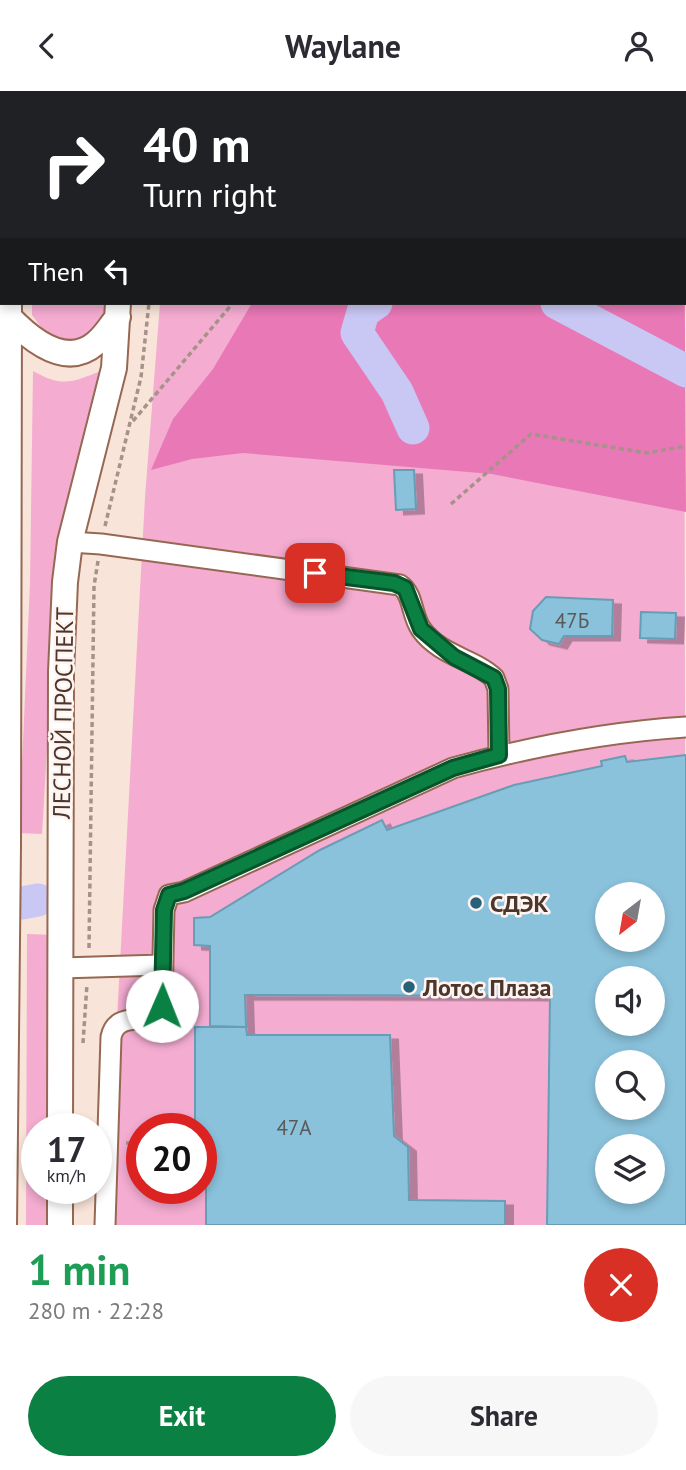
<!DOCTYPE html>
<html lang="en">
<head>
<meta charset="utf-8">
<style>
  body { margin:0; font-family:"PT Sans",sans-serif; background:#f7f7f7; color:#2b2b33; height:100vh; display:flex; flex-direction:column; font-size:26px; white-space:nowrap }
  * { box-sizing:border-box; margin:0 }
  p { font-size:23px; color:#7c7c81 }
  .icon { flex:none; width:38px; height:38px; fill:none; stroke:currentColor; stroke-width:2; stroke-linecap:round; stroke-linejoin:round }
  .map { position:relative; height:1134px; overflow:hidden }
  .drawer { display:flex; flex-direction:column; background:#fff; flex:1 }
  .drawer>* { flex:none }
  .hud { position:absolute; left:0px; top:0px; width:686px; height:214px; box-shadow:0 4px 10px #0003; background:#202124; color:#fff; overflow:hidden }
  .needle { width:46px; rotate:211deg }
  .tools { position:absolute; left:595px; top:791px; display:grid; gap:14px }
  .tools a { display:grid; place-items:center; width:70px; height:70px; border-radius:50%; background:#fff; box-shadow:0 4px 10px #0003; font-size:35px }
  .speed { position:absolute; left:21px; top:1022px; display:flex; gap:14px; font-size:35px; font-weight:700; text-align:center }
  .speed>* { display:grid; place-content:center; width:91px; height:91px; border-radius:50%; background:#fff; box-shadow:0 4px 10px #0003; line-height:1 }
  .speed small { font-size:18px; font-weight:400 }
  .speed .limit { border:10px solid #d22; background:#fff; color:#111 }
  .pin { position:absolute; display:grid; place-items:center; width:60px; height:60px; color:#fff; margin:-30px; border-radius:14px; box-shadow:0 4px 10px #0006 }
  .me { position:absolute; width:77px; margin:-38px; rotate:1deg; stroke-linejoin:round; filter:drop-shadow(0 0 5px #0008) }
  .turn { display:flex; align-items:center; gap:24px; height:147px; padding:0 28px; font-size:32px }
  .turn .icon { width:91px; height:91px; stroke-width:2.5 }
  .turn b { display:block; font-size:49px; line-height:60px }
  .then { display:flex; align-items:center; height:66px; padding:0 28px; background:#0003; gap:14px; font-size:26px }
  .round { display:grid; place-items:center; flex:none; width:74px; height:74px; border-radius:37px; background:#f7f7f7 }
  .summary { display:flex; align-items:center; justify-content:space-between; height:119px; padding:0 28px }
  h1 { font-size:42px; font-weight:700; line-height:52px; color:#1e9e55 }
  .primary-button { display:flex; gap:14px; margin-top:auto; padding:14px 28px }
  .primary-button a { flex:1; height:80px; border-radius:42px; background:#0b8043; color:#fff; font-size:28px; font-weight:700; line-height:80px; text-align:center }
  .primary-button a+a { background:#f7f7f7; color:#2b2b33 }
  header { display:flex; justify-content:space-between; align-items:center; height:91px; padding:0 28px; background:#fff; font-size:32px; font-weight:700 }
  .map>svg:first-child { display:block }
  .green { fill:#f4acd1; fill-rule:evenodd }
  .forest { fill:#e978b7 }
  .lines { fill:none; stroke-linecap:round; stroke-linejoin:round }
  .river { stroke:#c9c7f4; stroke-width:33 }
  .building { fill:#8ac2db; stroke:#679db5; stroke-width:2; fill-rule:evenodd; filter:url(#shadow) }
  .minor-casing { stroke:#966852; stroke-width:23 }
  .major-casing { stroke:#966852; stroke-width:28 }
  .path { stroke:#a69288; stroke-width:3.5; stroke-dasharray:5 3.5; stroke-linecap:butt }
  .minor { stroke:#fff; stroke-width:19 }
  .major { stroke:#fff; stroke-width:24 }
  .route-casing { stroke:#07532c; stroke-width:18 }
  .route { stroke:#0b8043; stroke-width:12 }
  .poi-dot { fill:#26627a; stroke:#fff4ef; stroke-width:2.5 }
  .labels { text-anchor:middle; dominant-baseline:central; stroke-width:5; stroke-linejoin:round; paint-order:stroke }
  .number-label { font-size:21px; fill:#5a5958 }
  .street-label { font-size:24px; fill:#4a362c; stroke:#fff4ef }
  .poi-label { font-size:24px; font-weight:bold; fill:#4a362c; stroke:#fff4ef; text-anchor:start }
</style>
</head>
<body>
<header><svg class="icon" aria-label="back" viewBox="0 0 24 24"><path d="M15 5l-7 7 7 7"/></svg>Waylane<svg class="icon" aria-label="person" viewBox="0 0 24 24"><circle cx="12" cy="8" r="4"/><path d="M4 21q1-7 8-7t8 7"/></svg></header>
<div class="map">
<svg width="686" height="1134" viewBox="0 0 686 1134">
  <defs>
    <filter id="shadow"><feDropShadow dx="8" dy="4.5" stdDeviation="0" flood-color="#0004"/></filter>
  </defs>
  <rect width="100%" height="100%" fill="#f9e4da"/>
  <path class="green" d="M684 89 686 1134H106L145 406 160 212H684ZM607 803H653V849H607ZM607 887H653V933H607ZM607 971H653V1017H607ZM142 1038H201V1097H142ZM607 1055H653V1101H607Z
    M32 212H109V225L90 252 51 250 32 224Z
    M103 279C53 428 52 587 42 743L19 742 30 492 33 280C63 297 73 291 103 279Z
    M27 843 54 844 52 1038H37V1097H51V1134H26Z"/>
  <path class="forest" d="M684 73 686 421 492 383 243 362 192 368 151 379 173 328 213 278 252 212H684Z"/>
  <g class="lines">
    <path class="river" d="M376 212 363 221 357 242 397 301 413 337
      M557 212 686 280
      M22 812 38 809"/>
  </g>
  <path class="building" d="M394 379H414L416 418 396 419Z
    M546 506 613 509 612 545H564L559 553 542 549 530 538 533 520Z
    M641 521 676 522 675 548 640 547Z
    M686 664V1134H547L550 905 245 904 246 936 210 935V855L194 854V827L210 826 320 759 382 729 387 739 514 694 602 675 601 670 625 665 627 671ZM607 803H653V849H607ZM607 887H653V933H607ZM607 971H653V1017H607ZM607 1055H653V1101H607Z
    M195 936H246L247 944H390L394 1045 408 1056 409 1109 505 1110V1134H206V1082L201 1076V1038H195Z"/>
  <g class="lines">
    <defs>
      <path id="minor" d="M535 2 536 0
        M684 41H686
        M70 451 101 453 400 494C414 504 411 524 421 538 440 565 475 568 494 587L498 598 499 664
        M61 877 162 874
        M105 1134 111 946C117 918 148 937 162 915L164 819 169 804 184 801 453 677C529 656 608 641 686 636"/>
      <path id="major" d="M10 0V2
        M124 2V0
        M0 35H2
        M9 226C31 249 66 278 96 252 105 245 111 234 118 226
        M60 1038 61 581 65 491 70 451 114 277 118 212
        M4 1134 8 755 9 212
        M60 1134V1097"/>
    </defs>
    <use href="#minor" class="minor-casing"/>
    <use href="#major" class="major-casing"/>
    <path class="path" d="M44 0 45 2
      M267 0 335 2
      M190 2V0
      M684 9H686
      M684 163 686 164
      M133 330 233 212
      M451 413 531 343 647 362 686 355
      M105 435 141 286 149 212
      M89 857 94 495 98 470
      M83 952 87 893
      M126 1052H142"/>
    <use href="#minor" class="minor"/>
    <use href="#major" class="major"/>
  </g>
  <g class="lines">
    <defs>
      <path id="route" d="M162 915 164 819 169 804 184 800 453 677 499 664 498 598 494 587 454 566 421 538 405 497 394 492 315 482"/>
    </defs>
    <use href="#route" class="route-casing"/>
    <use href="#route" class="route"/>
  </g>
  <g class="poi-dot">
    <circle cx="476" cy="812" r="7"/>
    <circle cx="409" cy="896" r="7"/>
  </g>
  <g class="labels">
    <g class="number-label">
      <text x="572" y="529">47Б</text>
      <text x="294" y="1036">47А</text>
    </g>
    <g class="street-label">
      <text transform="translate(63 622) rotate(-89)">ЛЕСНОЙ ПРОСПЕКТ</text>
    </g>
    <g class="poi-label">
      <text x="490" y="812">СДЭК</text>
      <text x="423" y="896">Лотос Плаза</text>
    </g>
  </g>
</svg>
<div class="tools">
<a><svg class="needle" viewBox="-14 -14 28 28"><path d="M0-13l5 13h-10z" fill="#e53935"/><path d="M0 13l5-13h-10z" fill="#7c7c81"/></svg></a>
<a><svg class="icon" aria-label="sound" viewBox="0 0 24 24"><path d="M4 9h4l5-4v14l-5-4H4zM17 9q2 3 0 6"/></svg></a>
<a><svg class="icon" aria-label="search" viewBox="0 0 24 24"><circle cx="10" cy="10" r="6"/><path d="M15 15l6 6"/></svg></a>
<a><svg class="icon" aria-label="layers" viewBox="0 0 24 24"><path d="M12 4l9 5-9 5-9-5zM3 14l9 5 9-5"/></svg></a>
</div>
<div class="speed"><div>17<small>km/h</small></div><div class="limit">20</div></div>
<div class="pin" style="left:315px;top:482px;background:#d93025"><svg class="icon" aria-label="arrive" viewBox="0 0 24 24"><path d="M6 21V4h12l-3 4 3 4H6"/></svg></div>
<svg class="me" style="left:162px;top:915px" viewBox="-20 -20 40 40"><circle r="19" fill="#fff"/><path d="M0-13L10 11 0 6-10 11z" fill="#0b8043"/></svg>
<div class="hud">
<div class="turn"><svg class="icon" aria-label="right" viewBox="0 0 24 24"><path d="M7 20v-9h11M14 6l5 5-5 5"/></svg><div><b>40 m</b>Turn right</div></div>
<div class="then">Then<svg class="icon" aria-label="left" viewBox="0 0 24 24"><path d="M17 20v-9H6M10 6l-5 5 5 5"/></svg></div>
</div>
</div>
<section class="drawer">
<div class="summary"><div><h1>1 min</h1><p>280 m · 22:28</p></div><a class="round" style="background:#d93025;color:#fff"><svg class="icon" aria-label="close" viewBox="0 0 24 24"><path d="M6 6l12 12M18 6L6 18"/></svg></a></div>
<div class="primary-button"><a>Exit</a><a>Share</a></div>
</section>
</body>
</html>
